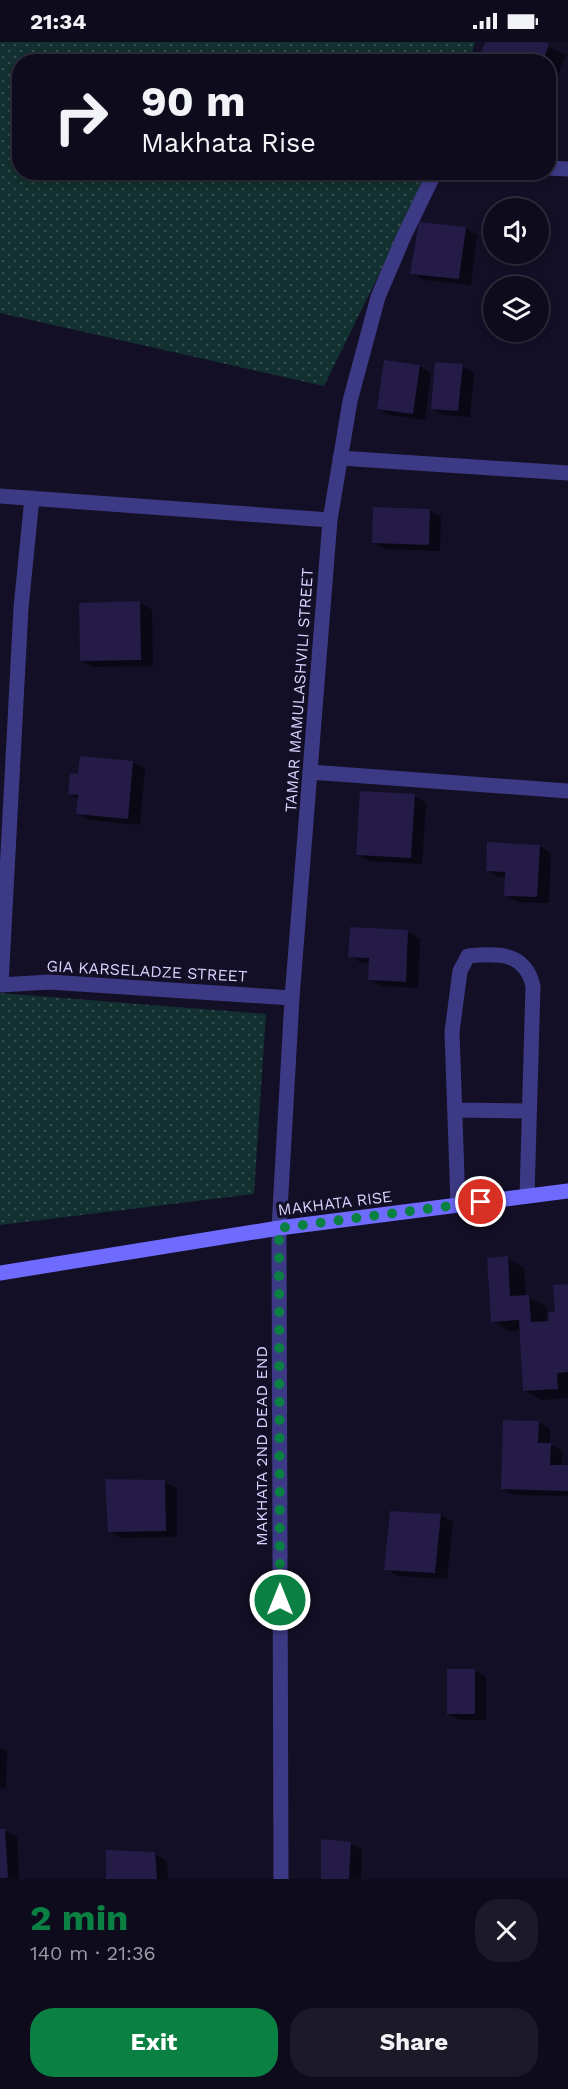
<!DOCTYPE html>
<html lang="en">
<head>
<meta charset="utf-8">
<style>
  body { margin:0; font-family:"Work Sans",sans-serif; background:#1c1929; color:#f1f3f6; height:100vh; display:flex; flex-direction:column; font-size:22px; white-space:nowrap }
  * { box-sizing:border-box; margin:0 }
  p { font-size:20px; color:#9b9ba3 }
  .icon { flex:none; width:33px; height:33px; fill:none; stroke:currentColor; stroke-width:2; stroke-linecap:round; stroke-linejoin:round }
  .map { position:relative; height:1837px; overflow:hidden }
  .drawer { display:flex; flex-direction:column; background:#0e0b1c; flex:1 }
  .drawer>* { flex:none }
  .guide { position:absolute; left:12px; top:12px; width:544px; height:126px; border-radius:24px; box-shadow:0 3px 9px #0003,0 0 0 2px #2e2b3b; background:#0e0b1c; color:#f1f3f6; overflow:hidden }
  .tools { position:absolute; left:483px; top:156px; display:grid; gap:12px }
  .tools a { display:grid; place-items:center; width:66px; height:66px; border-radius:50%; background:#0e0b1c; box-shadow:0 3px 9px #0003,0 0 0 2px #2e2b3b; font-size:30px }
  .pin { position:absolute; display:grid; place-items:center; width:51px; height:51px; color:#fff; margin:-26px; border:3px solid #fff; border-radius:50%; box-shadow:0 2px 6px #0007 }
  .me { position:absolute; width:66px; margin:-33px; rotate:0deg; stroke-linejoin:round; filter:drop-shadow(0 0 4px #0008) }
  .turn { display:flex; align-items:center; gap:21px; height:126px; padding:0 30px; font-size:27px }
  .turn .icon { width:78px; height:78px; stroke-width:2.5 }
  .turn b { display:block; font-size:42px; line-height:51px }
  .round { display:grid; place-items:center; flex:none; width:63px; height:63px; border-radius:24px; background:#1c1929 }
  .headline { display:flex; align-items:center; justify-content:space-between; height:102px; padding:0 30px }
  h1 { font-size:36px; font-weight:700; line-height:45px; color:#0b8043 }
  .action { display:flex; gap:12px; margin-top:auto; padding:12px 30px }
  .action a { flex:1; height:69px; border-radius:24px; background:#0b8043; color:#fff; font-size:24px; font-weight:700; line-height:69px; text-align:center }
  .action a+a { background:#1c1929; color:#f1f3f6 }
  .status { display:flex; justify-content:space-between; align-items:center; height:42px; padding:0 30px; background:#0e0b1c; direction:ltr }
  .status svg { height:16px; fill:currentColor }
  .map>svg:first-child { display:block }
  .grass { fill:url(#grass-dots) }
  .shadow { fill:#0007 }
  .building { fill:#241b47 }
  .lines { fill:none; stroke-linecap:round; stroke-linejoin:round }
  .service { stroke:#3d3a85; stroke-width:15 }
  .minor { stroke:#3d3a85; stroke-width:15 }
  .secondary { stroke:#6f6bff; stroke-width:15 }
  .route { stroke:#0b8043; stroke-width:10; stroke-dasharray:0 18 }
  .labels { text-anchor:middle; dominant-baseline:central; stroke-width:6; stroke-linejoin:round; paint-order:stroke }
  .street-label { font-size:16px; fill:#d9d4ff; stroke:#130f26 }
</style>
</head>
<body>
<div class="status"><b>21:34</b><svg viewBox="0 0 49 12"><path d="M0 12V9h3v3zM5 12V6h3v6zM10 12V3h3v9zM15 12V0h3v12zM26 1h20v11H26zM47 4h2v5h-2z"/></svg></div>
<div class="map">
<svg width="568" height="1837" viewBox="0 0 568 1837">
  <defs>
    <pattern id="grass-dots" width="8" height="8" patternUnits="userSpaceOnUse" patternTransform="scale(1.5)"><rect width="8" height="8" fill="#12302f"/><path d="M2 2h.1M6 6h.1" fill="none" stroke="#344d4e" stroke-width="1.8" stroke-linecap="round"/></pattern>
  </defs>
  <rect width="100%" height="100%" fill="#130f26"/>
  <path class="grass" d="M0 0H475L470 20H20V130L429 131 324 344 0 271Z
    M0 951 266 972 254 1152 0 1183Z"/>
  <path class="shadow" d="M486 0H541L566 13 549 57V20H479Z
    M466 186 477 193 471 243 424 238 412 231Z
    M419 324 431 331 425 378 390 373 378 366Z
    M462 324 474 331 470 375 444 373 432 366Z
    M429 468 441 475 440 509 386 507 374 501Z
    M140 561 152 568 153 624 93 625 81 618Z
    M82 716 133 720 145 727 140 783 90 778 78 772 79 757 69 751 80 733Z
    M414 754 426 761 422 822 369 819 357 812Z
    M540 804 551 811 549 861 517 860 505 853 507 835H499L487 828Z
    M351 887 408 890 420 897 418 946 381 944 369 937 370 921H362L350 914Z
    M507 1216 524 1226 526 1254 546 1264 547 1280H550L556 1271 568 1244V1356L541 1358 524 1348 521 1288 510 1289 493 1279Z
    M538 1380 550 1387V1402L562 1409V1425H568V1454L514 1453 502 1446Z
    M165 1440 177 1446V1495L121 1496 109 1489Z
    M441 1473 453 1480 447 1537 398 1534 386 1527Z
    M474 1628 486 1635V1678H460L448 1672Z
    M0 1706 7 1710 6 1746 0 1747Z
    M5 1788 17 1795 19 1837H0V1789Z
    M350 1801 362 1808 361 1837H323Z
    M155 1812 167 1819 168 1837H108Z"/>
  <path class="building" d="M485 0H545L549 2 543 20H477Z
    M419 180 466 185 459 237 410 232Z
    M384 318 420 323 413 372 377 367Z
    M435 320 463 322 458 369 431 367Z
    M373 465 430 467 429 503 372 501Z
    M140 559 141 618 80 619 79 561Z
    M80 714 133 719 128 777 76 772 78 753 68 752 70 731 78 732Z
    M360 749 415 752 411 816 356 813Z
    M487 800 540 803 537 855 504 854 505 830 486 829Z
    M350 885 408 888 406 940 368 938 369 916 348 915Z
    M508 1214 510 1254 529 1253 531 1280 549 1279 548 1270H555L553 1243 568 1242V1330L557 1331 558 1347 523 1349 519 1278 491 1280 487 1216Z
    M503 1378 539 1379 538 1401H551L550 1423H568V1449L501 1447Z
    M105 1437 165 1438 166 1489 108 1490Z
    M390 1469 441 1472 435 1531 384 1528Z
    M447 1627H475V1672H447Z
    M0 1787H5L8 1836H0Z
    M321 1797 351 1800 349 1837H321Z
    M106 1808 155 1810 157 1837H106Z"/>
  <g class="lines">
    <path class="service" d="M455 1068 529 1069
      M458 1163 452 990 460 929 468 914C498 911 525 910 533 944L527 1154"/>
    <path class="minor" d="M549 126 568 127
      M340 416 568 431
      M0 454 330 478
      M310 730 568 749
      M0 943 49 940 292 956
      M1 943 21 566 32 456
      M281 1837 279 1186 292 956 330 478 350 359 378 255 404 194 435 130"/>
    <path class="secondary" d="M0 1231 279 1186 568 1149"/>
  </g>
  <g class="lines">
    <path class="route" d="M280 1558 279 1186 481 1160"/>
  </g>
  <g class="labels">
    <g class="street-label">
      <text transform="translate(299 648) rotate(-86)">TAMAR MAMULASHVILI STREET</text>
      <text transform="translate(147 929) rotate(3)">GIA KARSELADZE STREET</text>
      <text transform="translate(335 1161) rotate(-7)">MAKHATA RISE</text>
      <text transform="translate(261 1404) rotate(-90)">MAKHATA 2ND DEAD END</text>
    </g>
  </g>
</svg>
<div class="tools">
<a><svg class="icon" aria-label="sound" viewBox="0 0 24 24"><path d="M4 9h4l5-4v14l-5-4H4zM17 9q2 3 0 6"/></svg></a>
<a><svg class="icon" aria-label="layers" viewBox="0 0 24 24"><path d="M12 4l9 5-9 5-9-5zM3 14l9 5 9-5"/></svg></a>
</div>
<div class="pin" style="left:481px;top:1160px;background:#d93025"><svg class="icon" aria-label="arrive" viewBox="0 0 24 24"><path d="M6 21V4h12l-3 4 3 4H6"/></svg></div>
<svg class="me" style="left:280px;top:1558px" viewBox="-20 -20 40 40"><circle r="17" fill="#0b8043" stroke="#fff" stroke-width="3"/><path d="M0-11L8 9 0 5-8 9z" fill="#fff"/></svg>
<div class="guide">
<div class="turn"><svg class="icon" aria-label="right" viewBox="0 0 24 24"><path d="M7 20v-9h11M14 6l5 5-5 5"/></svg><div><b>90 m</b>Makhata Rise</div></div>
</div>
</div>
<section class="drawer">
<div class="headline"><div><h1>2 min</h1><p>140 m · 21:36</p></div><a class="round"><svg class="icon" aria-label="close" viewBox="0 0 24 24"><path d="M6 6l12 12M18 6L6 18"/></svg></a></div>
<div class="action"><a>Exit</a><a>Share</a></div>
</section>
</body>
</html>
